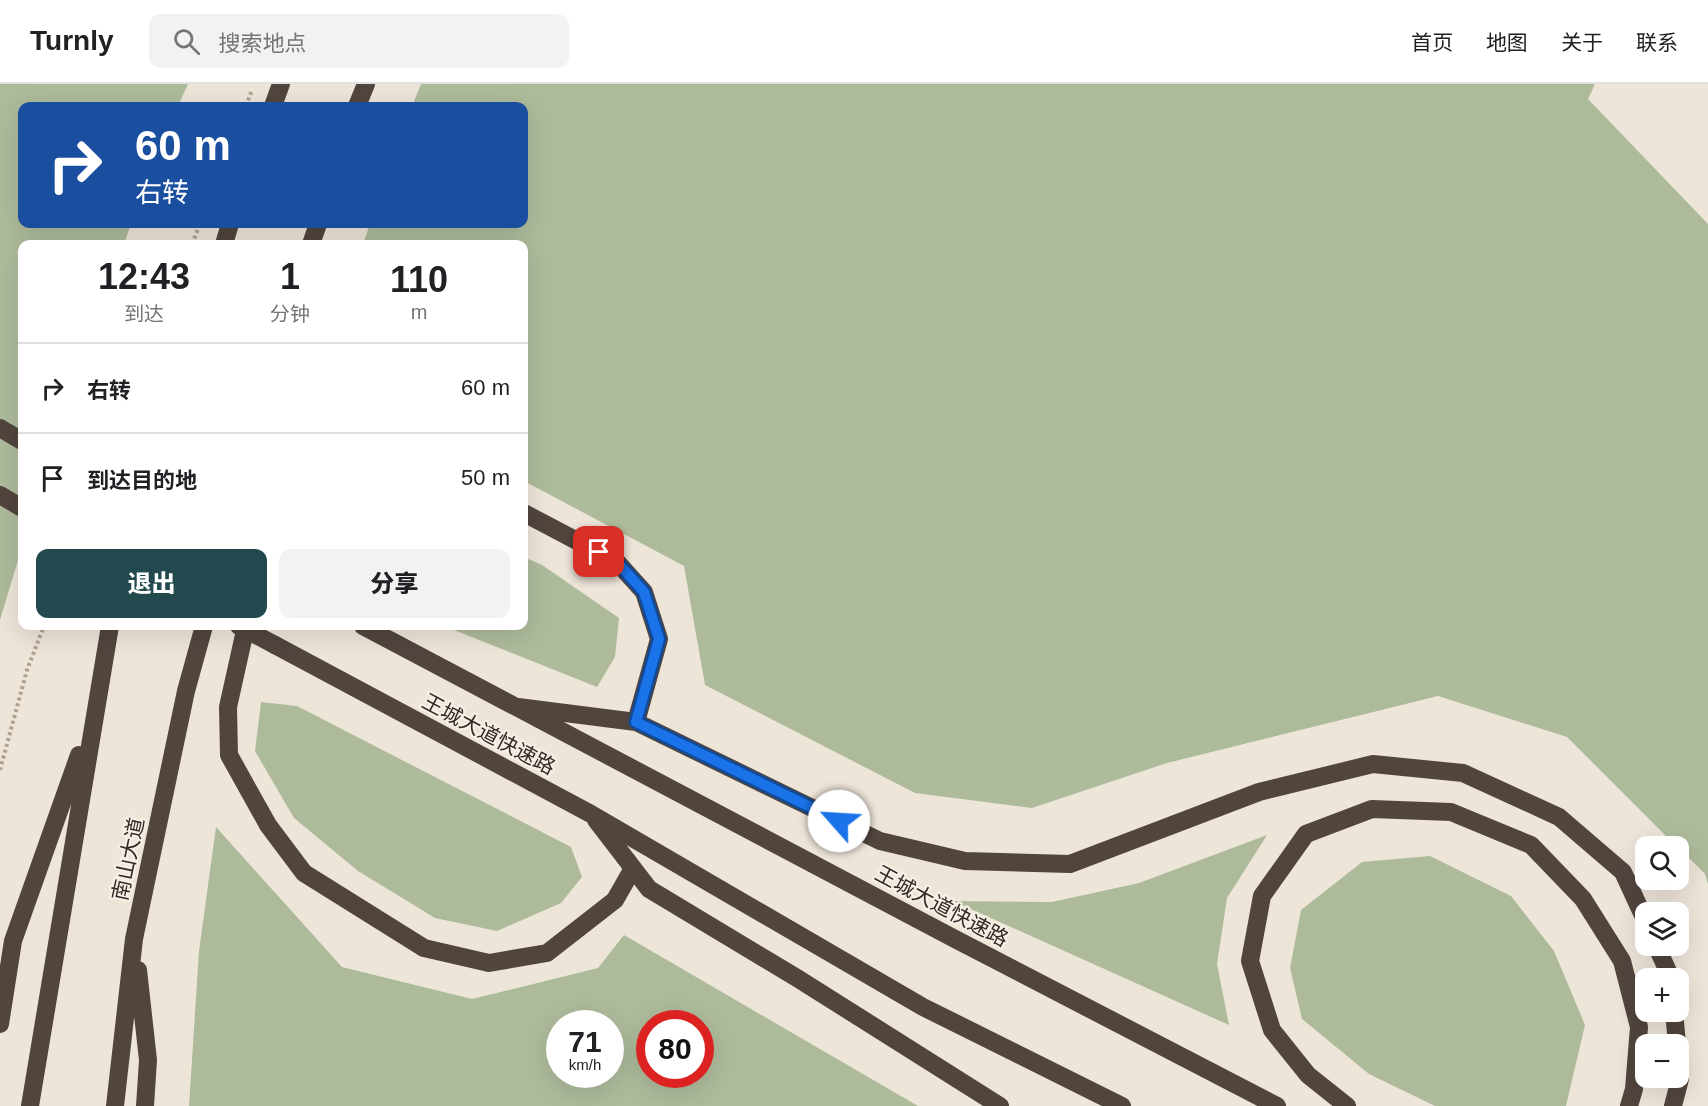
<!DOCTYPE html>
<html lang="zh">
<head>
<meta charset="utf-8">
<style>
  body { margin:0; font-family:Helvetica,"Noto Sans SC",sans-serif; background:#f2f2f2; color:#202124; height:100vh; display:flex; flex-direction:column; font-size:22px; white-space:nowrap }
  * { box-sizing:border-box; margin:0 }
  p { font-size:20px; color:#757577 }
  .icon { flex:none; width:33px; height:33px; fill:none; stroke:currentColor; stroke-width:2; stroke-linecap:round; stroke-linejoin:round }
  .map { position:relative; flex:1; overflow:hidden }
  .side { position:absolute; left:18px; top:156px; width:510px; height:390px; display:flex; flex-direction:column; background:#fff; border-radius:12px; box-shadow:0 6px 24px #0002 }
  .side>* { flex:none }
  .guide { position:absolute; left:18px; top:18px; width:510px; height:126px; border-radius:12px; box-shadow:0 6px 24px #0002; background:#1a4fa0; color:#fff; overflow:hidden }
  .fabs { position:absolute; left:1635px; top:752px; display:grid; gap:12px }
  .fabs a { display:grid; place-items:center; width:54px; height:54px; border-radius:12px; background:#fff; box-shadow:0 6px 24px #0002; font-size:30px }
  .speed { position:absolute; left:546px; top:926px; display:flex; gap:12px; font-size:30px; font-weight:700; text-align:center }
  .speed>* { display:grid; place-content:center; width:78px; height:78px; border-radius:50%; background:#fff; box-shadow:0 6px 24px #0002; line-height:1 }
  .speed small { font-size:15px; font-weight:400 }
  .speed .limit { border:9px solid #d22; background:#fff; color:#111 }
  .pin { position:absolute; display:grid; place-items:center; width:51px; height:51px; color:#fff; margin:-26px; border-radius:12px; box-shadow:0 3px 9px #0006 }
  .me { position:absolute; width:66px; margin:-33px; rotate:296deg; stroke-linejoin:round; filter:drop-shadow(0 0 4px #0008) }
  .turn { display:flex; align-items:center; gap:21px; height:126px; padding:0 18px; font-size:27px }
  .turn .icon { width:78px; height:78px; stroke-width:2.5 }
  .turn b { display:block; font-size:42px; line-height:51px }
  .eta { display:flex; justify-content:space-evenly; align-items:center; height:102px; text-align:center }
  .eta b { font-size:36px; font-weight:800; line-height:42px }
  .cta { display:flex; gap:12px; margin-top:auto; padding:12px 18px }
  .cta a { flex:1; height:69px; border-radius:12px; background:#21494e; color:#fff; font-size:24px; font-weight:800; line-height:69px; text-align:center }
  .cta a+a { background:#f2f2f2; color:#202124 }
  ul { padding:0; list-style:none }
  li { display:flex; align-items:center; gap:18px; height:90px; padding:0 18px; border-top:2px solid #e0e0e0 }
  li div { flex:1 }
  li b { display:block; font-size:22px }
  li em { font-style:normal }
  header { display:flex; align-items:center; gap:36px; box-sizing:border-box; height:84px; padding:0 30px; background:#fff; border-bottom:2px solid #e0e0e0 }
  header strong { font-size:28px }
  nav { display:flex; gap:33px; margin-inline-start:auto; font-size:21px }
  .search { width:420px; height:54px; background:#f2f2f2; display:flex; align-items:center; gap:15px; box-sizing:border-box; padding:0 21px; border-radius:12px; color:#757577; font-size:22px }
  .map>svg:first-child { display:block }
  .grass { fill:#aebb9b; fill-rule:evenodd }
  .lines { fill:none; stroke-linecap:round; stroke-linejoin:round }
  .path { stroke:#b0a091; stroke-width:4; stroke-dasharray:3 3; stroke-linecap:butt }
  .highway { stroke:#51453e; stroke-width:18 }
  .highway-bridge { stroke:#51453e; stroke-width:18 }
  .route-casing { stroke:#114b97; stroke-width:15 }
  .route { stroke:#1a73e8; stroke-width:10 }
  .labels { text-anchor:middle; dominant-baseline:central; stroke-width:4.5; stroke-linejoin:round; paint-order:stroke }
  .street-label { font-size:21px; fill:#312a26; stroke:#f6efe5 }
</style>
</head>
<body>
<header>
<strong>Turnly</strong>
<div class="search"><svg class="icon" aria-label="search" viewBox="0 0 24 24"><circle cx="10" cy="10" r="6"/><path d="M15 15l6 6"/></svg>搜索地点</div>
<nav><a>首页</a><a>地图</a><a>关于</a><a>联系</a></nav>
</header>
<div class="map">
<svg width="1708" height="1022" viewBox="0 0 1708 1022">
  <rect width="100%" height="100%" fill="#eee5d9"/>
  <path class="grass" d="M0 0H188L178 22H22V140H131L124 160H22V463L0 536Z
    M421 0H1595L1588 15 1708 140V800L1705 790 1679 764 1678 762H1676L1567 653 1438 612 1167 679 1032 724 915 709 705 601 684 482 524 397V160H363L370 140H524V22H412Z
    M524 473 542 481 619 534 615 573 597 603 444 542H524Z
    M261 618 297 622 571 763 582 793 561 819 497 847 435 834 358 787 294 734 255 667Z
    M216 743 342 883 472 915 598 884 624 851 918 1022H189L199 867ZM560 939H610V990H560ZM650 939H700V990H650Z
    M1267 751 1227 814 1217 880 1229 941 953 817 1052 818 1139 799Z
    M1430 772 1511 812 1554 867 1585 941 1566 1022H1435L1369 990 1302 935 1290 884 1301 826 1362 778Z"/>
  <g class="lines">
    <path class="path" d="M246 22 252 6
      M192 160 200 140
      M0 686 27 586 44 542"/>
    <path class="highway" d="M273 22 281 0
      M357 22 366 0
      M224 160 230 140
      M311 160 318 140
      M0 344 22 357
      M0 411 22 424
      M524 429 617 478 644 508 659 555 636 638
      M246 542 228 623 229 671 268 741 304 789 424 864 489 879 547 869 615 816 632 786
      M363 542 955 855 1277 1022
      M275 561 591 730 923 923 1122 1022
      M518 623 636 638 880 757 965 777 1070 780 1259 708 1373 680 1463 689 1559 733 1623 788 1646 838
      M596 736 649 805 797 894 1000 1022
      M1656 861 1671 894
      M138 886 148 976 145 1022
      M1674 927 1677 960
      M0 940 13 857 79 671
      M30 1022 110 542
      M115 1022 134 855 186 607 204 542
      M1347 1022 1308 991 1272 946 1250 877 1262 812 1306 750 1372 725 1451 728 1531 761 1583 815 1622 877 1639 943 1634 1005 1629 1022
      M1673 1022 1680 995 1678 977"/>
    <path class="highway-bridge" d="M239 542 275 561"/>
  </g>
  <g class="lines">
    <defs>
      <path id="route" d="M599 468 617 478 644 508 659 555 636 638 839 737"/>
    </defs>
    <use href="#route" class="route-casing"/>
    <use href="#route" class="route"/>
  </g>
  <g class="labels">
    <g class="street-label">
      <text transform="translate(489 650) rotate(28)">王城大道快速路</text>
      <text transform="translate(128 775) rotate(-78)">南山大道</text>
      <text transform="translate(942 822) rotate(28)">王城大道快速路</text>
    </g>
  </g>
</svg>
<div class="fabs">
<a><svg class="icon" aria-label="search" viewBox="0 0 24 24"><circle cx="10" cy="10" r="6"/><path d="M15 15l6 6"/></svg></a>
<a><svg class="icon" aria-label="layers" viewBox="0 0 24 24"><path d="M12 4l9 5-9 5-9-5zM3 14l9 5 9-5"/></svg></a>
<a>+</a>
<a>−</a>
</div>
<div class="speed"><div>71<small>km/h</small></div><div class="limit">80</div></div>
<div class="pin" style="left:599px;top:468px;background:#d93025"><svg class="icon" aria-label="arrive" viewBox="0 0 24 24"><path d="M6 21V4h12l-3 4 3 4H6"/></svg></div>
<svg class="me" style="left:839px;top:737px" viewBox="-20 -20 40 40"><circle r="19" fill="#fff"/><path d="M0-13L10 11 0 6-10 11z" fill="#1a73e8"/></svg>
<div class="guide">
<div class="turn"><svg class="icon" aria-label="right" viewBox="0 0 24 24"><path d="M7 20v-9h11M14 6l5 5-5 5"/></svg><div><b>60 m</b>右转</div></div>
</div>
<section class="side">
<div class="eta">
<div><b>12:43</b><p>到达</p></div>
<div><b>1</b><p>分钟</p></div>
<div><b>110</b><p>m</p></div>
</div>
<ul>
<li><svg class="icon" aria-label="right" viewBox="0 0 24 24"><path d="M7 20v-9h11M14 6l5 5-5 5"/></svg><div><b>右转</b></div><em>60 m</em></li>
<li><svg class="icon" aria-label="arrive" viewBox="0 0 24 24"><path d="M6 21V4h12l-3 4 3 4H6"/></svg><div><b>到达目的地</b></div><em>50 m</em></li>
</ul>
<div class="cta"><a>退出</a><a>分享</a></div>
</section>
</div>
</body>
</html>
